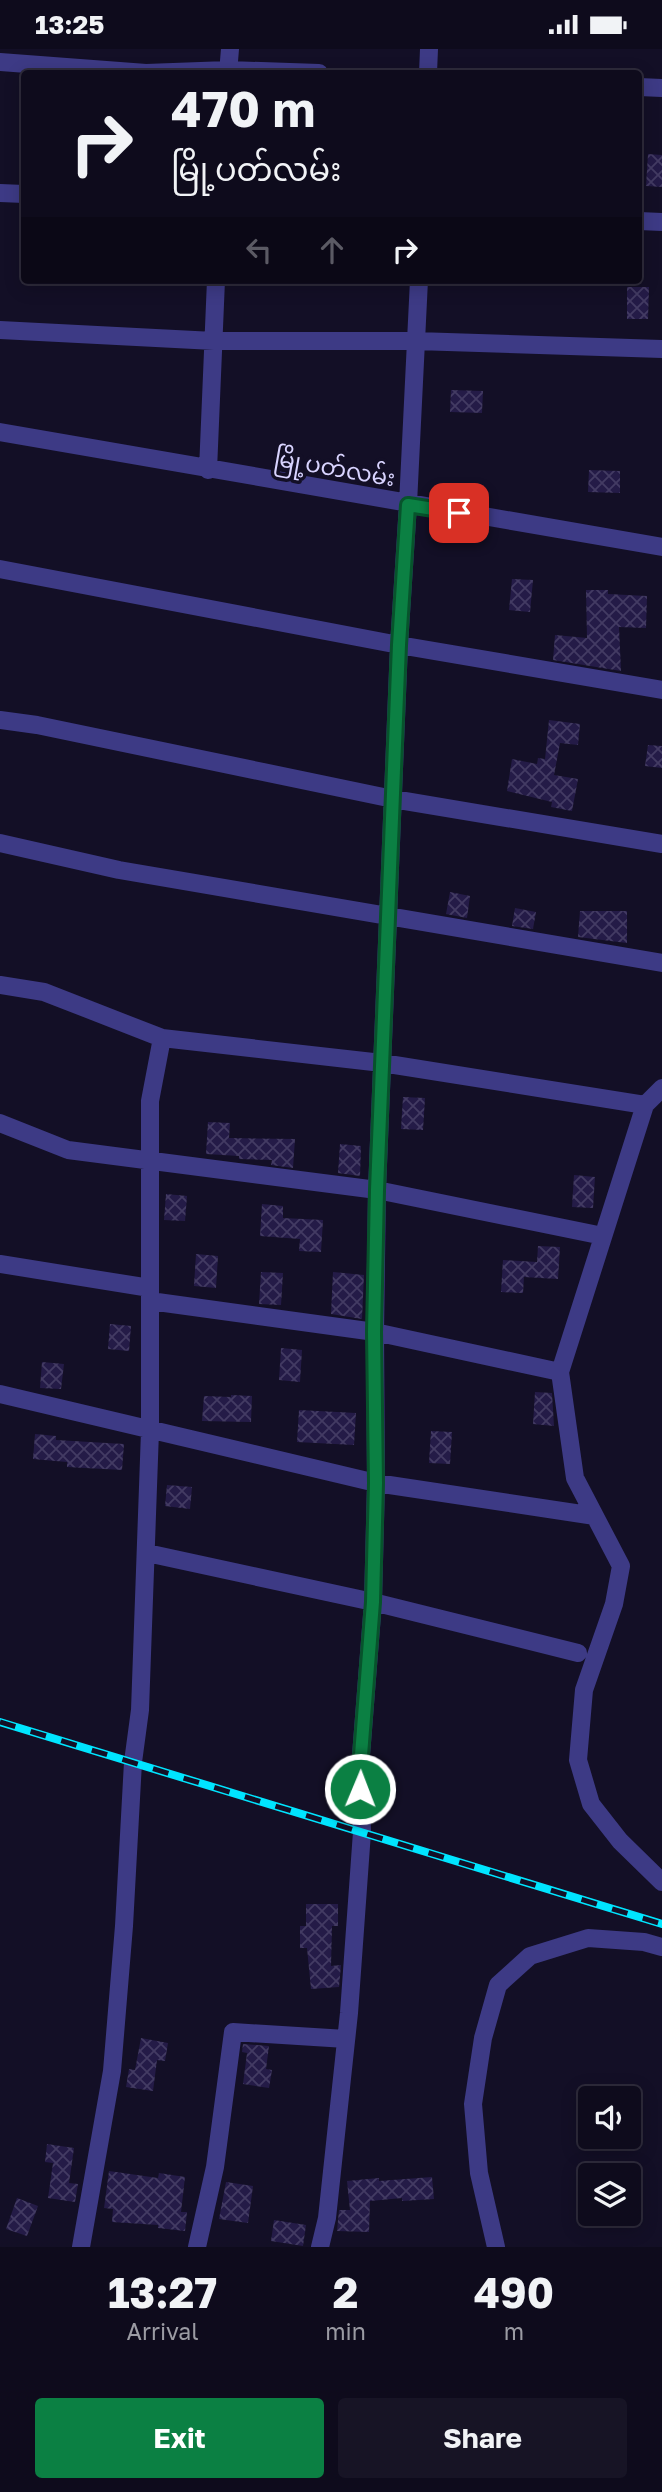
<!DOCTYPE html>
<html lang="en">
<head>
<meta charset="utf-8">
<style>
  body { margin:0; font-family:"Golos Text","Noto Sans Myanmar",sans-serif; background:#171425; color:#f1f3f6; height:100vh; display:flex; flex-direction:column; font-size:26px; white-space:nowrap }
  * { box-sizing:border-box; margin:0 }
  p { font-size:23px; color:#9b9ba3 }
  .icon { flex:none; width:38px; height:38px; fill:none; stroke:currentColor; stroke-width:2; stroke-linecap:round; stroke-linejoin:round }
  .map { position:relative; height:2198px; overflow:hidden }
  .sheet { display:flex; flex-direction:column; background:#0e0b1c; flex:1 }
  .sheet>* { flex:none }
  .guide { position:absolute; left:21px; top:21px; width:621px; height:214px; border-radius:7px; box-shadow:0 4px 18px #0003,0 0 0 2px #2e2b3b; background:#0e0b1c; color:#f1f3f6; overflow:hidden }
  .controls { position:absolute; left:578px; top:2037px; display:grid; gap:14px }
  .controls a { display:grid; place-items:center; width:63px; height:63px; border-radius:7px; background:#0e0b1c; box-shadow:0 4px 18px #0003,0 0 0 2px #2e2b3b; font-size:35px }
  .pin { position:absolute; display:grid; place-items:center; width:60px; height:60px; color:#fff; margin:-30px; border-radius:14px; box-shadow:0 4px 10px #0006 }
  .me { position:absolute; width:77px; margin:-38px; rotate:1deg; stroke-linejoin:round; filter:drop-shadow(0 0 5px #0008) }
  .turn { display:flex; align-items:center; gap:24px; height:147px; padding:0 35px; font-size:32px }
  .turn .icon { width:91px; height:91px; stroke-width:2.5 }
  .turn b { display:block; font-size:49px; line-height:60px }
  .lanes { display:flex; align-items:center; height:66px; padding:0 35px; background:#0003; justify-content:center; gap:35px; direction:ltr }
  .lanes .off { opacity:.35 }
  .eta { display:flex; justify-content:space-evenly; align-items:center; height:119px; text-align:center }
  .eta b { font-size:42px; font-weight:700; line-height:49px }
  .button { display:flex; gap:14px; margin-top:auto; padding:14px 35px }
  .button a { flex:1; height:80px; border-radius:7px; background:#0b8043; color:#fff; font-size:28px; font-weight:700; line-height:80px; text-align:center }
  .button a+a { background:#171425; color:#f1f3f6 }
  .status { display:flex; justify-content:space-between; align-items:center; height:49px; padding:0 35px; background:#0e0b1c; direction:ltr }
  .status svg { height:19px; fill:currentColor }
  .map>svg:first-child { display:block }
  .building { fill:url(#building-cross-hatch) }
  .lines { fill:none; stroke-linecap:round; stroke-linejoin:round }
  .minor { stroke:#3d3a85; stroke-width:18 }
  .rail-casing { stroke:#00e5ff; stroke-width:8 }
  .rail { stroke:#130f26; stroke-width:5; stroke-dasharray:16; stroke-linecap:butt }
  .route-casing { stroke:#07532c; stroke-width:18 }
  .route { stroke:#0b8043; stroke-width:12 }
  .labels { text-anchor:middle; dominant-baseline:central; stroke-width:7; stroke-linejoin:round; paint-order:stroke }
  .street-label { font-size:23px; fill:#d9d4ff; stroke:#130f26 }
</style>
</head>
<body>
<div class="status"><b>13:25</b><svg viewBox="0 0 49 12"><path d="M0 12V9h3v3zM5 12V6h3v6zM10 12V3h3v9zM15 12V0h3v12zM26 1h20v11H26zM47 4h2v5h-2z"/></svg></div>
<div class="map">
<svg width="662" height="2198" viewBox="0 0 662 2198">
  <defs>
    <pattern id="building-cross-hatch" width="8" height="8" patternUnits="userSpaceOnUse" patternTransform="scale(1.75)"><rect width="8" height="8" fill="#241b47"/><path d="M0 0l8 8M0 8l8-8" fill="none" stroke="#433b63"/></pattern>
  </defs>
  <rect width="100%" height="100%" fill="#130f26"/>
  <path class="building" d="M648 105 662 106V138L646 137Z
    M627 238H649L648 270H627Z
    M451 341 483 342 482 364 450 363Z
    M589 421 620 422V444L588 443Z
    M512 530 533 531 530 563 509 561Z
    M586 541H608V545L647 547 646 579 619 578 621 622 553 611 555 586 587 589Z
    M549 671 580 675 578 696 560 694 554 726 578 730 572 762 551 758 552 753 507 742 512 710 537 715 538 709 545 710Z
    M648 696 662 697V719L645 717Z
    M450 843 470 847 467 869 446 865Z
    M515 859 536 863 533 880 512 877Z
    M580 862H627V894L578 888Z
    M403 1048 425 1049 423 1081 401 1080Z
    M208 1073 230 1074 229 1089 295 1090 293 1119 271 1116 272 1111 239 1110V1107L206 1105Z
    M340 1095 361 1097 360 1127 338 1124Z
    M574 1126 595 1128 593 1159 572 1158Z
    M166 1145 187 1147 185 1172 164 1171Z
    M262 1155 283 1157V1169L323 1171 321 1203 299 1202 300 1190 260 1187Z
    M538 1197 560 1198 558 1230 524 1228 523 1244 501 1243 503 1211 537 1213Z
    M196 1205 218 1207 216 1239 194 1237Z
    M261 1223 283 1224 281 1256 259 1255Z
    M333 1223 364 1226 362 1270 331 1265Z
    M110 1275 131 1277 129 1302 108 1300Z
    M281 1299 302 1301 300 1333 279 1331Z
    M42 1313 64 1315 61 1340 40 1339Z
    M535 1343 552 1344 554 1377 533 1375Z
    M231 1346 252 1347 251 1373 202 1372 204 1347 231 1348Z
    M299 1361 356 1364 354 1396 297 1393Z
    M431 1382 452 1383 450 1415 429 1414Z
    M35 1385 56 1387V1391L124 1395 122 1421 67 1418V1413L33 1410Z
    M167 1436 192 1438 190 1460 165 1457Z
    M306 1855H338V1877H332L331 1917 341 1916 339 1938 311 1940 307 1899H300V1877H306Z
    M141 1989 168 1994 165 2012 157 2011 153 2042 126 2038 129 2020 135 2021Z
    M243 1995 269 1997 266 2020 272 2021 269 2039 243 2035 247 2004 242 2003Z
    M47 2095 74 2099 69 2134 78 2135 75 2153 48 2149 53 2114 45 2113Z
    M109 2122 158 2129 159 2124 185 2128 181 2163H187L185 2182 158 2179V2176L112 2173 113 2160 104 2159Z
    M432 2128 434 2150 402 2152V2149L370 2152 369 2183 337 2182 339 2161H350L347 2132 379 2129V2132Z
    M226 2133 253 2137 248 2174 219 2170Z
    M17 2149 38 2157 27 2187 6 2180Z
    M274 2171 306 2176 303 2197 271 2192Z"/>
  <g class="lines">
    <path class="minor" d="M0 13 146 24 228 21 319 24
      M228 24 230 0
      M428 24 429 0
      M639 38 662 39
      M0 144 24 145
      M639 172 662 173
      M0 281 214 292H416L662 300
      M0 383 662 498
      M208 421 216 231
      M0 520 399 596 662 641
      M0 671 37 676 393 750 662 795
      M0 794 119 821 662 914
      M0 936 44 943 162 989 382 1014 645 1056
      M662 1039 645 1056 560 1323 575 1429 621 1517 614 1555 584 1641 578 1711 591 1755 620 1792 662 1833
      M0 1074 68 1101 377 1141 603 1187
      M0 1215 150 1239
      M150 1252 375 1283 560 1323
      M0 1345 376 1434 595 1467
      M147 1504 373 1553 578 1604
      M81 2198 112 2022 124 1877 133 1713 140 1661 150 1382V1052L162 989
      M197 2198 215 2118 233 1983 346 1990
      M320 2198 327 2169 349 1964 362 1783 360 1719 373 1553 376 1434 375 1283 377 1141 399 596 408 455 419 231
      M496 2198 479 2124 473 2055 483 1989 498 1936 530 1907 588 1889 644 1893 662 1898"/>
    <defs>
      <path id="rail" d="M0 1673 662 1875"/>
    </defs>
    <use href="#rail" class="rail-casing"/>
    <use href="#rail" class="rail"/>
  </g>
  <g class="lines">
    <defs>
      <path id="route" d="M360 1740V1719L373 1553 376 1434 374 1283 377 1141 399 596 408 456 459 464"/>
    </defs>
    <use href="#route" class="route-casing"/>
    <use href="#route" class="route"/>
  </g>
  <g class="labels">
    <g class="street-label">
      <text transform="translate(335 418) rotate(10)">မြို့ပတ်လမ်း</text>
    </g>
  </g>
</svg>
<div class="controls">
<a><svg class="icon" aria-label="sound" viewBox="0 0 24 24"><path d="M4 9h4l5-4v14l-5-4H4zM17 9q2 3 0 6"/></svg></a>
<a><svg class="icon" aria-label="layers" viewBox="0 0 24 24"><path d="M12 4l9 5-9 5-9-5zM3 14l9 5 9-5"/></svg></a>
</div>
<div class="pin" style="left:459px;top:464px;background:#d93025"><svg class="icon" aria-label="arrive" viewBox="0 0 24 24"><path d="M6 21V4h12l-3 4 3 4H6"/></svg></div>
<svg class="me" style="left:360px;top:1740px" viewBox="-20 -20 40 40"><circle r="17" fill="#0b8043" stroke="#fff" stroke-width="3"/><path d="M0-11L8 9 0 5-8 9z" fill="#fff"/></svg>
<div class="guide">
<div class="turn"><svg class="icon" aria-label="right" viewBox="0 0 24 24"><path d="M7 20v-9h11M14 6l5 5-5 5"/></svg><div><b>470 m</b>မြို့ပတ်လမ်း</div></div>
<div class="lanes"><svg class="icon off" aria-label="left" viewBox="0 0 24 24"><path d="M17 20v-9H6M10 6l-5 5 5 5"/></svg><svg class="icon off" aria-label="ahead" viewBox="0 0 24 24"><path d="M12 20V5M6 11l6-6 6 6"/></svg><svg class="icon" aria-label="right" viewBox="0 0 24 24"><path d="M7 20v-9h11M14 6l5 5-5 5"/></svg></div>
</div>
</div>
<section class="sheet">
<div class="eta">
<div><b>13:27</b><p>Arrival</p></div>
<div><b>2</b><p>min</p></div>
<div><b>490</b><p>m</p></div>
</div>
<div class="button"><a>Exit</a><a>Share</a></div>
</section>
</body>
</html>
